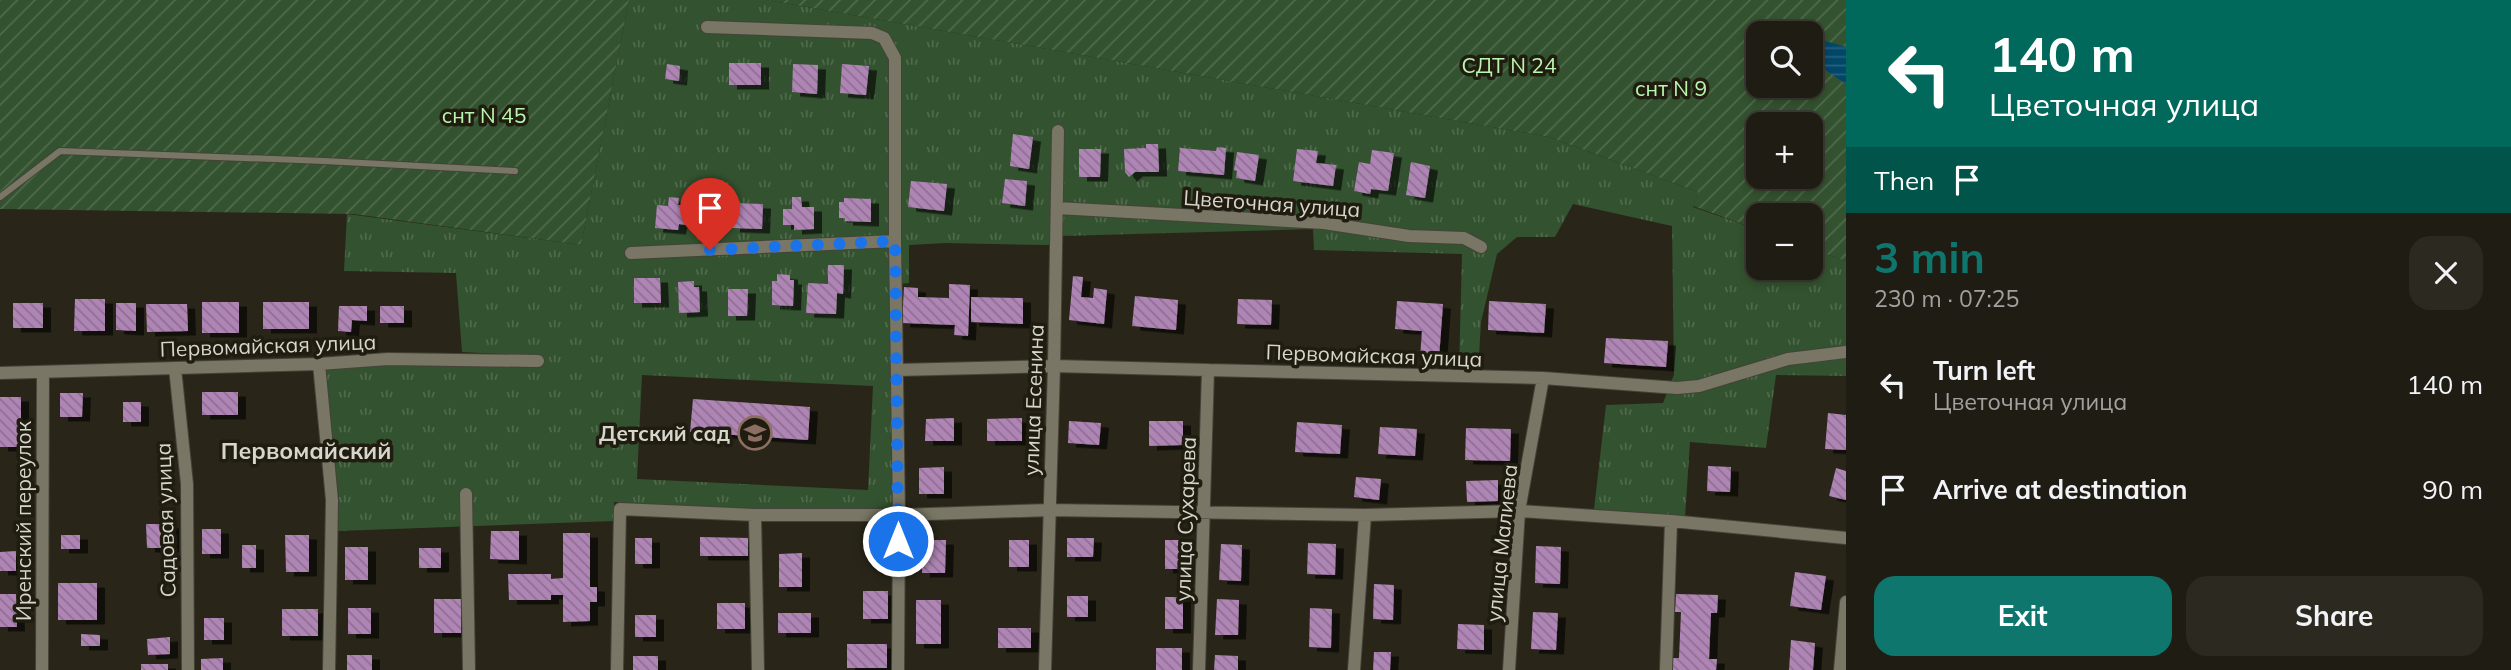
<!DOCTYPE html>
<html lang="en">
<head>
<meta charset="utf-8">
<style>
  body { margin:0; font-family:Mulish,sans-serif; background:#2c2921; color:#f1f3f6; height:100vh; display:flex; flex-direction:column; font-size:26px; white-space:nowrap }
  * { box-sizing:border-box; margin:0 }
  p { font-size:23px; color:#a1a1a0 }
  .icon { flex:none; width:38px; height:38px; fill:none; stroke:currentColor; stroke-width:2; stroke-linecap:round; stroke-linejoin:round }
  .map { position:relative; flex:1; overflow:hidden }
  .drawer { display:flex; flex-direction:column; background:#1f1c13; width:665px }
  .drawer>* { flex:none }
  .guide { background:#00695c; color:#fff; overflow:hidden }
  .buttons { position:absolute; left:1746px; top:21px; display:grid; gap:14px }
  .buttons a { display:grid; place-items:center; width:77px; height:77px; border-radius:14px; background:#1f1c13; box-shadow:0 4px 10px #0003,0 0 0 2px #3c3a33; font-size:35px }
  .pin { position:absolute; display:grid; place-items:center; width:60px; height:60px; color:#fff; margin:-72px -30px; border-radius:50% 50% 50% 0; rotate:-45deg; box-shadow:0 0 7px #0007 }
  .pin .icon { rotate:45deg }
  .me { position:absolute; width:77px; margin:-38px; rotate:0deg; stroke-linejoin:round; filter:drop-shadow(0 0 5px #0008) }
  .turn { display:flex; align-items:center; gap:24px; height:147px; padding:0 28px; font-size:32px }
  .turn .icon { width:91px; height:91px; stroke-width:2.5 }
  .turn b { display:block; font-size:49px; line-height:60px }
  .then { display:flex; align-items:center; height:66px; padding:0 28px; background:#0003; gap:14px; font-size:26px }
  .round { display:grid; place-items:center; flex:none; width:74px; height:74px; border-radius:21px; background:#2c2921 }
  .summary { display:flex; align-items:center; justify-content:space-between; height:119px; padding:0 28px }
  h1 { font-size:42px; font-weight:700; line-height:52px; color:#0f766e }
  .button { display:flex; gap:14px; margin-top:auto; padding:14px 28px }
  .button a { flex:1; height:80px; border-radius:21px; background:#0f766e; color:#fff; font-size:28px; font-weight:700; line-height:80px; text-align:center }
  .button a+a { background:#2c2921; color:#f1f3f6 }
  ul { padding:0; list-style:none }
  li { display:flex; align-items:center; gap:21px; height:105px; padding:0 28px }
  li div { flex:1 }
  li b { display:block; font-size:26px }
  li em { font-style:normal }
  main { display:flex; flex:1; min-height:0 }
  .map>svg:first-child { display:block }
  .grass { fill:url(#grass-tufts); fill-rule:evenodd }
  .garden { fill:url(#garden-furrows); fill-rule:evenodd }
  .water { fill:url(#water-rules) }
  .building { fill:url(#building-back-hatch); filter:url(#shadow) }
  .lines { fill:none; stroke-linecap:round; stroke-linejoin:round }
  .lane-casing { stroke:#454338; stroke-width:8 }
  .street-casing { stroke:#454338; stroke-width:14 }
  .lane { stroke:#797666; stroke-width:6 }
  .street { stroke:#797666; stroke-width:12 }
  .route { stroke:#1a73e8; stroke-width:12; stroke-dasharray:0 21.6 }
  .labels { text-anchor:middle; dominant-baseline:central; stroke-width:7; stroke-linejoin:round; paint-order:stroke }
  .park-label { font-size:21px; fill:#b9f6af; stroke:#201d10 }
  .street-label { font-size:21px; fill:#d7d6cd; stroke:#201d10 }
  .poi-label { font-size:21px; font-weight:bold; fill:#d7d6cd; stroke:#201d10; text-anchor:end }
  .neighbourhood-label { font-size:23px; font-weight:bold; fill:#d7d6cd; stroke:#201d10 }
</style>
</head>
<body>
<main>
<div class="map">
<svg width="1846" height="670" viewBox="0 0 1846 670">
  <defs>
    <pattern id="grass-tufts" width="24" height="20" patternUnits="userSpaceOnUse" patternTransform="scale(1.75)"><rect width="24" height="20" fill="#33522f"/><path d="M3 7l-1-3M5 7V3M7 7l1-3M15 17l-1-3M17 17v-4M19 17l1-3" fill="none" stroke="#506a4c"/></pattern>
    <pattern id="garden-furrows" width="10" height="10" patternUnits="userSpaceOnUse" patternTransform="scale(1.75)"><rect width="10" height="10" fill="#33522f"/><path d="M-1 1l2-2M0 10L10 0M9 11l2-2" fill="none" stroke="#506a4c"/></pattern>
    <pattern id="water-rules" width="6" height="5" patternUnits="userSpaceOnUse" patternTransform="scale(1.75)"><rect width="6" height="5" fill="#024668"/><path d="M0 2.5h6" fill="none" stroke="#26607c"/></pattern>
    <pattern id="building-back-hatch" width="6" height="6" patternUnits="userSpaceOnUse" patternTransform="scale(1.75)"><rect width="6" height="6" fill="#af85b5"/><path d="M-1 5l2 2M0 0l6 6M5-1l2 2" fill="none" stroke="#8e7091"/></pattern>
    <filter id="shadow"><feDropShadow dx="8" dy="4.5" stdDeviation="0" flood-color="#0009"/></filter>
  </defs>
  <rect width="100%" height="100%" fill="#292619"/>
  <path class="grass" d="M629 0H767L1549 137 1698 192 1693 207 1759 230V268H1811V249L1846 261V376L1776 375 1766 448 1690 442 1685 517 1594 509 1606 405 1663 403 1674 375 1672 226 1573 204 1555 237H1517L1497 254 1481 322 1478 373 1459 371 1462 254 1314 250 1313 229 1061 236 1048 245 945 243 909 245V283L899 284V511L756 510 614 502V521L338 531 339 500 323 368 387 364 542 365 540 356 462 352 456 273 344 271 347 214 581 245ZM642 375 873 386 868 490 637 479Z"/>
  <path class="garden" d="M0 0H629L581 245 353 214 0 209Z
    M767 0H1846V261L1811 249V215H1759V230L1693 206 1698 192 1549 137ZM1759 33H1811V86H1759ZM1759 124H1811V177H1759Z"/>
  <path class="water" d="M1825 41 1846 47V84C1831 73 1811 65 1811 45Z"/>
  <path class="building" d="M729 63H761V85H729Z
    M667 64 680 66 679 81 665 79Z
    M793 64 818 65 817 94 792 92Z
    M842 64 869 66 866 95 840 93Z
    M1013 134 1033 137 1029 169 1010 166Z
    M1146 144H1158L1159 172H1135L1129 177 1125 172 1124 149 1146 148Z
    M1217 147 1226 148 1224 175 1178 171 1180 148 1216 151Z
    M1079 149H1101L1100 177H1079Z
    M1297 149 1318 151 1316 163 1336 165 1333 186 1293 181Z
    M1372 150 1394 153 1388 191 1371 189 1370 194 1354 191 1359 162 1370 164Z
    M1237 152 1259 155 1255 181 1236 178 1237 171 1234 170Z
    M1411 162 1430 166 1425 198 1406 195Z
    M1005 179 1027 181 1025 206 1002 203Z
    M911 181 947 184 944 211 908 207Z
    M669 197 679 198 678 205 688 206 686 225 679 224 678 230 655 228 657 205 668 206Z
    M697 197 721 198 720 227 696 226Z
    M792 197H801L802 207H814V229L794 230V225H783V209H792Z
    M844 198 871 199V222L845 221V218H839V202H844Z
    M732 203 763 204 762 229 732 228Z
    M828 265H844L843 294 837 293 836 314 806 313 808 283 828 284Z
    M777 274 790 275V280H794L793 306 772 305V281H777Z
    M1073 276 1083 277 1081 297 1093 298 1094 288 1107 290 1104 324 1069 320Z
    M634 278H660L661 303H634Z
    M694 281V287H699L700 312 679 313 678 282Z
    M949 284 970 285 968 336 954 335 955 325 902 323 904 287 918 288V297L949 298Z
    M728 289H748L747 316H728Z
    M1135 296 1178 300 1176 330 1132 326Z
    M971 297 1023 298V324L971 322Z
    M75 299H105V331H74Z
    M1238 299 1272 300 1271 325 1237 324Z
    M1397 301 1443 304 1439 358 1420 357 1422 331 1395 329Z
    M1489 301 1546 304 1544 333 1488 330Z
    M202 302H239V333H202Z
    M263 302H309V329H263Z
    M13 303H43V328H13Z
    M116 303H136V331L116 330Z
    M146 304H187L188 331 147 332Z
    M339 306H367V321L352 320 351 332 338 331Z
    M380 306H404V323H380Z
    M1606 338 1668 341 1666 367 1604 363Z
    M202 392H238V415H202Z
    M60 393H83L82 417H60Z
    M0 397H21V447H0Z
    M693 399 810 407 808 440 690 432Z
    M123 402H141V422H123Z
    M1828 413 1846 415V450L1825 449Z
    M954 418V441H925L926 419Z
    M1022 418V441H987V419Z
    M1069 421 1101 423 1099 445 1068 443Z
    M1149 421H1183V445L1149 446Z
    M1297 422 1342 425 1340 454 1295 452Z
    M1380 427 1417 429 1415 456 1378 454Z
    M1466 428 1511 429 1510 461 1465 460Z
    M1708 466 1731 467 1730 492 1707 491Z
    M944 467V494H919V468Z
    M1836 468 1846 471V500L1829 496Z
    M1356 477 1381 479 1379 500 1354 497Z
    M1498 480V501L1467 502 1466 481Z
    M146 524H171V548H147Z
    M202 529H221V554H202Z
    M491 531H519V560L490 559Z
    M563 533H590V587H597V602H590V621L563 622V595H551V600H509L508 574H551V579L563 578Z
    M61 535H80V549H61Z
    M285 535H309V572H286Z
    M700 537 748 538V556H700Z
    M635 538H652V564H635Z
    M874 538H886V552H874Z
    M1067 538H1094L1093 557H1067Z
    M922 540H946L945 573H922Z
    M1009 540H1029V567H1009Z
    M1165 540H1186V569H1165Z
    M1308 543 1336 544 1335 575 1307 574Z
    M1221 544 1242 545 1241 581 1219 580Z
    M242 545H256V568H242Z
    M1536 546 1561 547 1560 584 1535 583Z
    M345 547H368V580H345Z
    M419 548H441V568H419Z
    M16 551V571H0V552Z
    M802 553V587H779V554Z
    M1795 572 1826 576 1821 610 1790 606Z
    M58 583H97V620H58Z
    M1374 584 1394 585 1393 620 1373 619Z
    M863 591H888V619H863Z
    M0 594H16L17 627H0Z
    M1676 594 1718 595 1717 613H1711L1709 659H1717L1716 670H1673V658H1679L1681 612H1675Z
    M1067 596H1088V617H1067Z
    M1165 597H1183V629H1165Z
    M434 599H461V633H434Z
    M1217 599 1239 600 1238 635H1215Z
    M916 600H941V644H916Z
    M717 603H745V629H717Z
    M348 608H371V634H348Z
    M1310 608 1332 609 1331 648 1309 647Z
    M282 609H318V636H282Z
    M1533 612 1558 613 1556 650 1531 649Z
    M778 613H811V633H778Z
    M635 615H656V637H635Z
    M204 618H224V640H204Z
    M1458 624 1484 625V650L1457 649Z
    M998 628H1031V648H998Z
    M81 634 100 635V646H81Z
    M170 637V654L148 655 147 639Z
    M1791 640 1815 643 1813 670H1789Z
    M847 644H887V668H847Z
    M1156 648H1182V670H1156Z
    M1374 652H1391L1390 670H1373Z
    M347 655H372V670H347Z
    M1215 655 1238 656V670H1214Z
    M633 656H658V670H633Z
    M223 658V670H201V659Z
    M141 664H168V670H141Z"/>
  <g class="lines">
    <defs>
      <path id="lane" d="M0 197 60 151 324 161 515 171"/>
      <path id="street" d="M1057 208 1324 223 1409 236 1464 238 1481 247
        M895 241 899 515 898 670
        M631 253 895 241V58L884 38 872 33 707 27
        M319 364 332 500 329 670
        M175 368 187 484 188 670
        M897 370 1054 366 1208 370 1543 378 1677 388 1699 386 1788 359 1846 352
        M0 373 319 364 388 359 538 361
        M466 494 469 670
        M755 515 758 670
        M42 670 43 372
        M617 670 620 509 755 515H899L1050 510 1365 515 1519 511 1671 521 1846 538
        M1045 670 1054 366 1058 131
        M1199 670 1208 370
        M1354 670 1365 515
        M1509 670 1519 511 1543 378
        M1666 670 1671 521
        M1840 670 1846 602"/>
    </defs>
    <use href="#lane" class="lane-casing"/>
    <use href="#street" class="street-casing"/>
    <use href="#lane" class="lane"/>
    <use href="#street" class="street"/>
  </g>
  <g class="lines">
    <path class="route" d="M710 250 895 241 898 541"/>
  </g>
  <defs>
    <symbol id="school-ring" viewBox="-11 -11 22 22"><circle r="9.5" fill="#201d10" stroke="#8d6e63" stroke-width="1.5"/><path d="M0-5L7-2L0 1L-7-2ZM-4 1L0 2.5L4 1V4Q0 6-4 4Z" fill="#8d6e63"/></symbol>
  </defs>
  <g fill-rule="evenodd">
    <use href="#school-ring" x="736" y="414" width="38" height="38"/>
  </g>
  <g class="labels">
    <g class="park-label">
      <text x="1509" y="65">СДТ N 24</text>
      <text x="1671" y="88">снт N 9</text>
      <text x="484" y="115">снт N 45</text>
    </g>
    <g class="street-label">
      <text transform="translate(1272 203) rotate(4)">Цветочная улица</text>
      <text transform="translate(268 345) rotate(-2)">Первомайская улица</text>
      <text transform="translate(1374 355) rotate(2)">Первомайская улица</text>
      <text transform="translate(1033 400) rotate(-88)">улица Есенина</text>
      <text transform="translate(1185 519) rotate(-88)">улица Сухарева</text>
      <text transform="translate(165 520) rotate(-92)">Садовая улица</text>
      <text transform="translate(23 521) rotate(-90)">Иренский переулок</text>
      <text transform="translate(1501 543) rotate(-84)">улица Малиева</text>
    </g>
    <g class="poi-label">
      <text x="730" y="433">Детский сад</text>
    </g>
    <g class="neighbourhood-label">
      <text x="306" y="450">Первомайский</text>
    </g>
  </g>
</svg>
<div class="buttons">
<a><svg class="icon" aria-label="search" viewBox="0 0 24 24"><circle cx="10" cy="10" r="6"/><path d="M15 15l6 6"/></svg></a>
<a>+</a>
<a>−</a>
</div>
<div class="pin" style="left:710px;top:250px;background:#d93025"><svg class="icon" aria-label="arrive" viewBox="0 0 24 24"><path d="M6 21V4h12l-3 4 3 4H6"/></svg></div>
<svg class="me" style="left:898px;top:541px" viewBox="-20 -20 40 40"><circle r="17" fill="#1a73e8" stroke="#fff" stroke-width="3"/><path d="M0-11L8 9 0 5-8 9z" fill="#fff"/></svg>
</div>
<section class="drawer">
<div class="guide">
<div class="turn"><svg class="icon" aria-label="left" viewBox="0 0 24 24"><path d="M17 20v-9H6M10 6l-5 5 5 5"/></svg><div><b>140 m</b>Цветочная улица</div></div>
<div class="then">Then<svg class="icon" aria-label="arrive" viewBox="0 0 24 24"><path d="M6 21V4h12l-3 4 3 4H6"/></svg></div>
</div>
<div class="summary"><div><h1>3 min</h1><p>230 m · 07:25</p></div><a class="round"><svg class="icon" aria-label="close" viewBox="0 0 24 24"><path d="M6 6l12 12M18 6L6 18"/></svg></a></div>
<ul>
<li><svg class="icon" aria-label="left" viewBox="0 0 24 24"><path d="M17 20v-9H6M10 6l-5 5 5 5"/></svg><div><b>Turn left</b><p>Цветочная улица</p></div><em>140 m</em></li>
<li><svg class="icon" aria-label="arrive" viewBox="0 0 24 24"><path d="M6 21V4h12l-3 4 3 4H6"/></svg><div><b>Arrive at destination</b></div><em>90 m</em></li>
</ul>
<div class="button"><a>Exit</a><a>Share</a></div>
</section>
</main>
</body>
</html>
